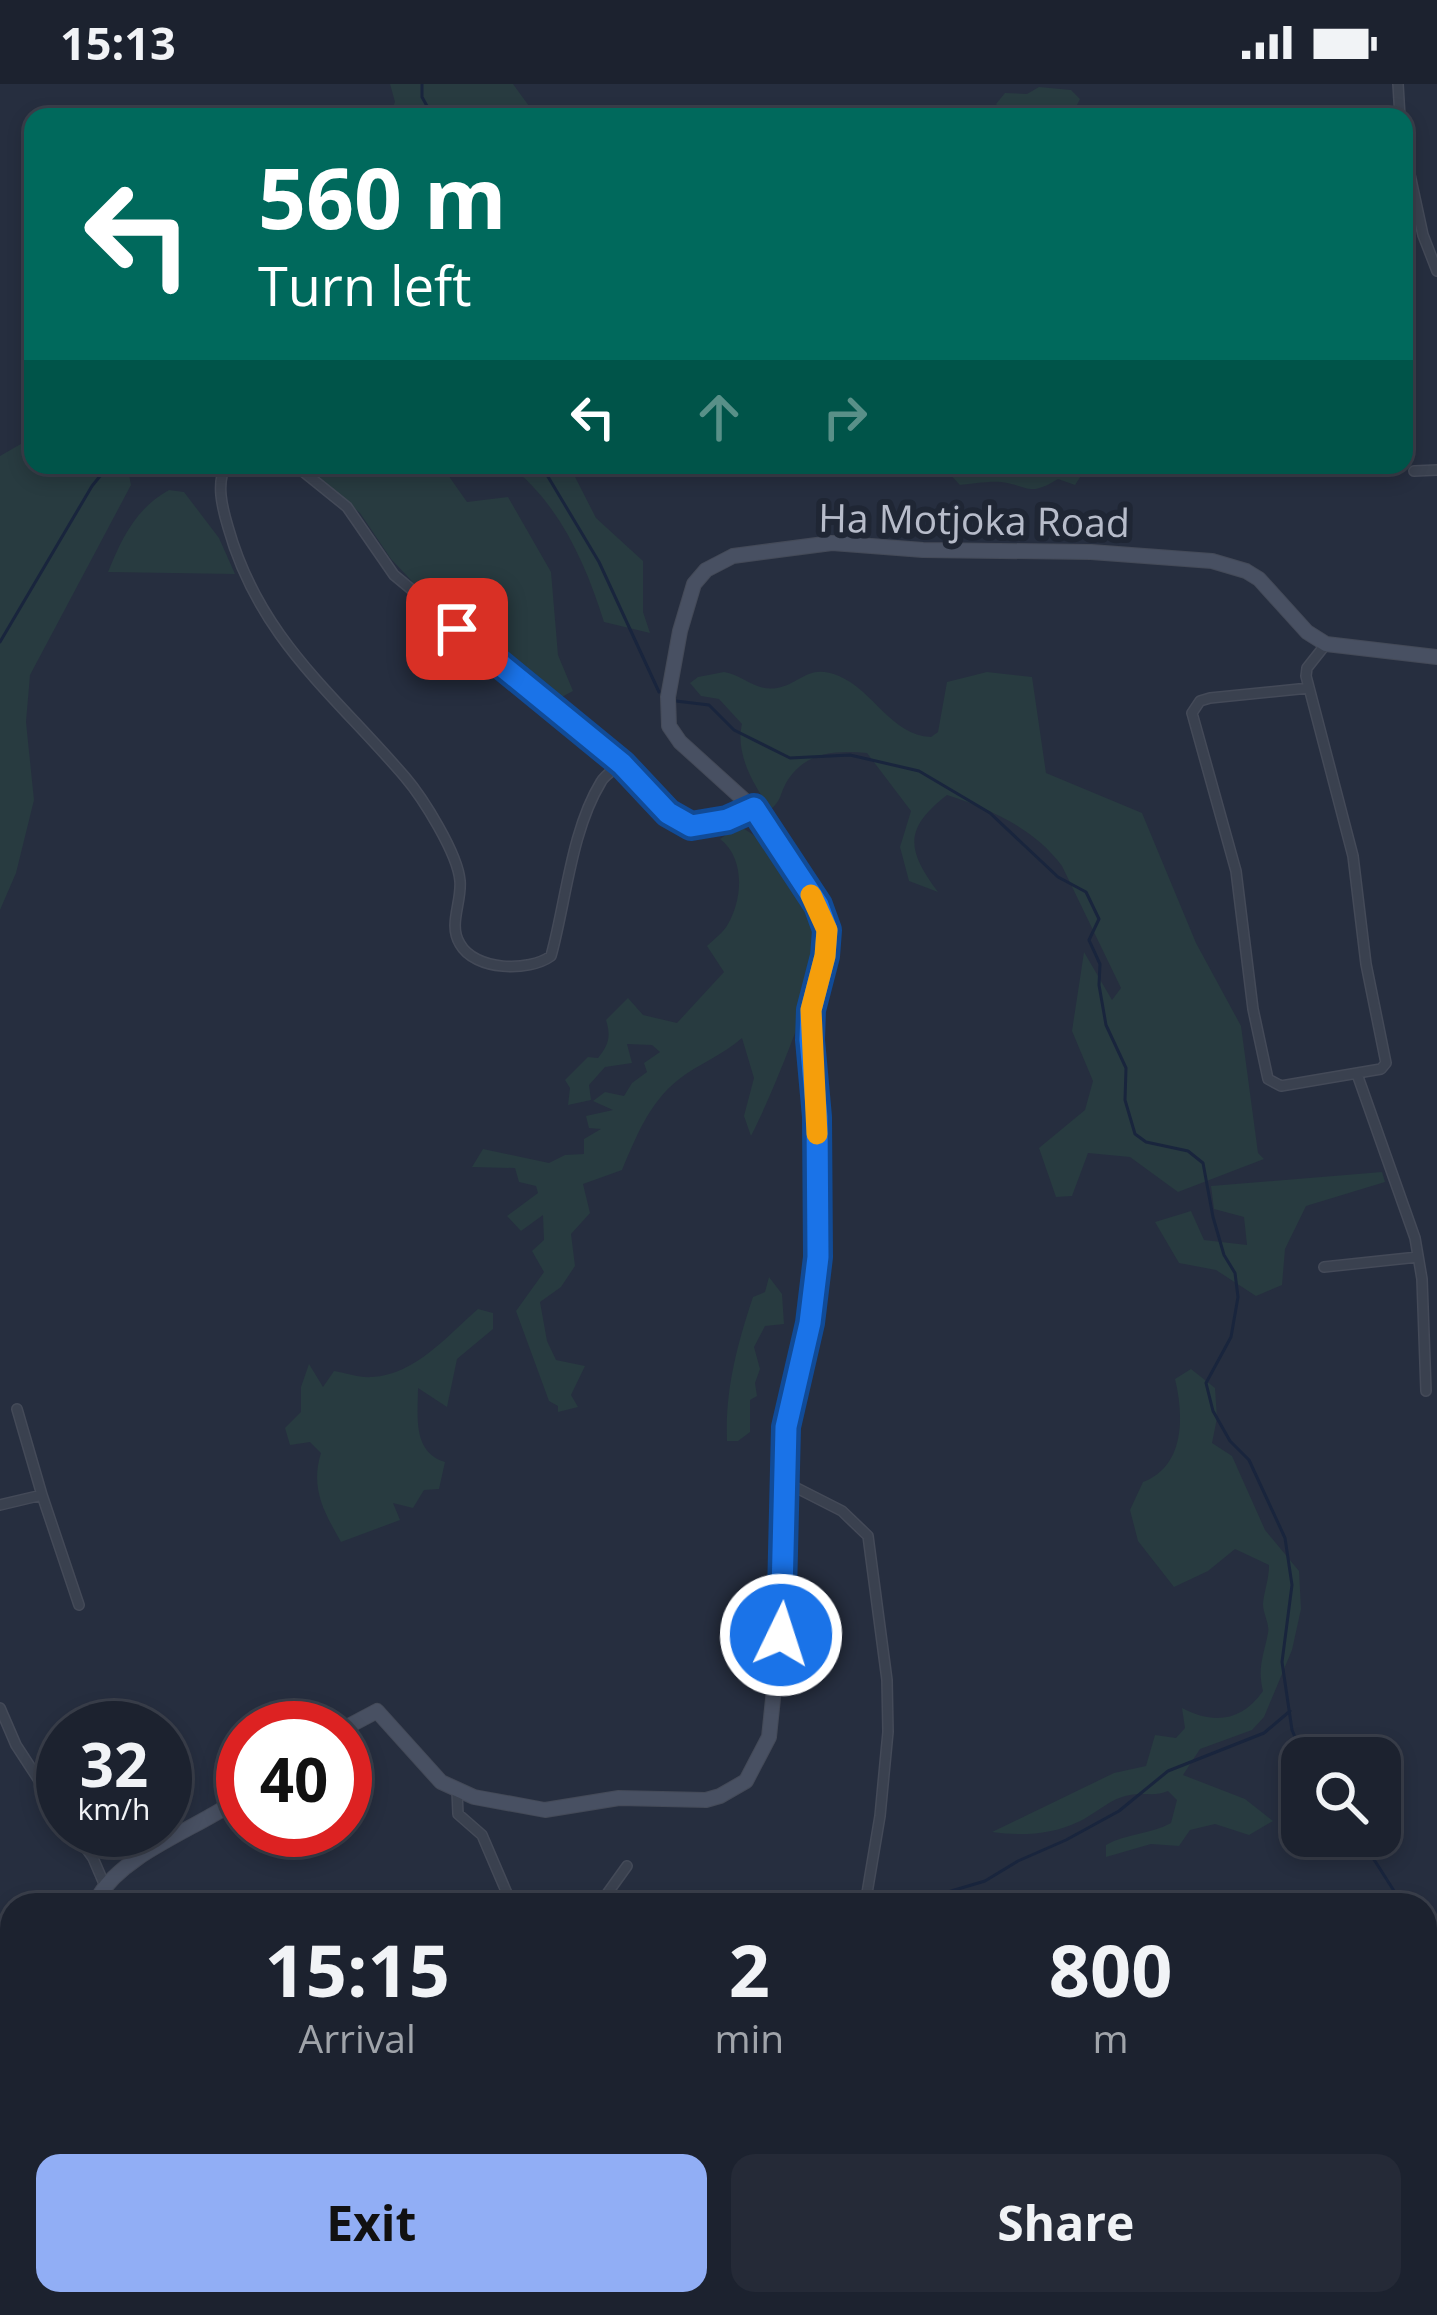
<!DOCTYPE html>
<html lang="en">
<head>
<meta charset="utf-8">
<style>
  body { margin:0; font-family:"Open Sans",sans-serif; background:#252a37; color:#f1f3f6; height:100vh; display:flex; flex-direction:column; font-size:45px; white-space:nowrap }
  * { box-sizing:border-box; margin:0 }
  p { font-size:39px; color:#a0a4aa }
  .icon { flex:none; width:66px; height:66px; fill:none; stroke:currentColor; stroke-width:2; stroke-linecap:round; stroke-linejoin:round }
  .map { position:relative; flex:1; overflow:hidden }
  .sheet { position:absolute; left:0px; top:1809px; width:1437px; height:423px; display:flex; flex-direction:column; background:#1c222f; border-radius:36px 36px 0 0; box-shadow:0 6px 18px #0003,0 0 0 3px #3a3f4b }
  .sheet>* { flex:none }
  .top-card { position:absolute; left:24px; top:24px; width:1389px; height:366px; border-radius:24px; box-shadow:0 6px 18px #0003,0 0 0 3px #3a3f4b; background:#00695c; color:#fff; overflow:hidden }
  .buttons { position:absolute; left:1281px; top:1653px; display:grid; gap:24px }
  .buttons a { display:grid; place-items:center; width:120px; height:120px; border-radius:24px; background:#1c222f; box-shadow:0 6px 18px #0003,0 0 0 3px #3a3f4b; font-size:60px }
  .speed { position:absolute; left:36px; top:1617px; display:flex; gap:24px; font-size:60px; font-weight:700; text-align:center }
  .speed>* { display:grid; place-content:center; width:156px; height:156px; border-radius:50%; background:#1c222f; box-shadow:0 6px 18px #0003,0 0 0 3px #3a3f4b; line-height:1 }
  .speed small { font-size:30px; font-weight:400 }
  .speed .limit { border:18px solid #d22; background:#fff; color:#111 }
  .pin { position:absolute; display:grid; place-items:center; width:102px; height:102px; color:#fff; margin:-51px; border-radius:24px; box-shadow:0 6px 18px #0006 }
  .me { position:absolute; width:132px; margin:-66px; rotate:4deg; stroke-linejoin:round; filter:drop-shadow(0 0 9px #0008) }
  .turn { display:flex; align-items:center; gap:42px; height:252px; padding:0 36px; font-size:54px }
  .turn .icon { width:156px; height:156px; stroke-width:2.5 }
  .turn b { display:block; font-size:84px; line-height:102px }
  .lanes { display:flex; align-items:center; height:114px; padding:0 36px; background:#0003; justify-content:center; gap:60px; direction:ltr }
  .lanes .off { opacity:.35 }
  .eta { display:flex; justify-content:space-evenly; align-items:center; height:204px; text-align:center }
  .eta b { font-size:72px; font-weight:700; line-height:84px }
  .button { display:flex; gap:24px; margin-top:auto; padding:24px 36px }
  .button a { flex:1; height:138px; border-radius:24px; background:#91aef5; color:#111; font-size:48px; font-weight:700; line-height:138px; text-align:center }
  .button a+a { background:#252a37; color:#f1f3f6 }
  .status { display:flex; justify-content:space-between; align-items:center; height:84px; padding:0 60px; background:#1c222f; direction:ltr }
  .status svg { height:33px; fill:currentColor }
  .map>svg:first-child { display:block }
  .green { fill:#283b40 }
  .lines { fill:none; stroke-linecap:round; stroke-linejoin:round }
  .stream { stroke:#19253d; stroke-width:3 }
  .street-casing { stroke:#444a58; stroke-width:12 }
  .secondary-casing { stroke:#444a58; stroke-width:16 }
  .street { stroke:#3a414f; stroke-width:9 }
  .secondary { stroke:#485062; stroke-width:14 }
  .route-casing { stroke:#114b97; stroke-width:30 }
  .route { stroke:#1a73e8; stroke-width:21 }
  .slow { stroke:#f59e0b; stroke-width:21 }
  .labels { text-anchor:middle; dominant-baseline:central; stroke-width:12; stroke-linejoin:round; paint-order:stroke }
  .street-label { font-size:39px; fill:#b7bcca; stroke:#1f2634 }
</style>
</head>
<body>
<div class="status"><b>15:13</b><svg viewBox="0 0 49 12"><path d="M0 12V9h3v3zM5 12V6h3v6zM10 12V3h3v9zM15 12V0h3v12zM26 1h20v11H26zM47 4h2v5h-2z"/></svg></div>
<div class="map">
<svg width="1437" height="2231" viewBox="0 0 1437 2231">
  <rect width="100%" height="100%" fill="#262e3f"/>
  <path class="green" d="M390 0H513L537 33H388L395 18Z
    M1039 3 1071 6 1080 15 1071 33H1007L996 20 1005 9 1027 10Z
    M33 353V381H127L131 401 30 591 26 638 34 716 16 789 0 826V372Z
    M306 381H441L467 418 508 413 551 488 558 571 573 607 554 617 425 511 391 475 360 429Z
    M509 381H569L596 434 643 477V528L650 549 604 538C586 480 559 419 509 381Z
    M941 381H1088L1075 401 1058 395C1029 413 1030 402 1001 398 988 397 972 400 960 401Z
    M169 406 184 408 219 454 235 490 108 488C122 454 136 424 169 406Z
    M724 588C743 591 756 608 777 604 802 599 808 579 839 592 874 607 891 651 931 653L938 648 947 598 987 588 1032 593 1046 689 1142 729 1196 859 1241 942 1258 1069 1264 1075 1178 1108 1130 1073 1088 1069 1072 1112 1056 1113 1039 1064 1085 1026 1093 997 1072 947 1084 868 1112 916 1121 904 1062 782C1034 744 990 725 947 711 903 745 907 767 938 808L909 797 900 763 911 727 867 669C835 666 804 668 786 699 780 710 781 717 771 725 753 701 735 669 742 640L719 615 701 612 690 599 698 593Z
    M739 742C770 760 762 761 781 788 796 808 815 825 820 850 825 885 769 1018 751 1052L744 1032 754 994 742 954C723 971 698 980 678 996 649 1019 636 1053 622 1086L583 1100 590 1129 571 1150 575 1182 561 1203 540 1218 547 1257 556 1276 585 1282 571 1311 578 1323 558 1328V1322L549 1317 516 1227 544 1188 532 1167 544 1156 543 1131 521 1147 507 1132 538 1109 536 1102 519 1098 515 1084 472 1083 483 1065 549 1079 565 1071 584 1070V1055L601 1045 589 1044 586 1032 613 1026 593 1017 605 1008 624 1012 632 999 647 988 644 979 660 968 652 961 627 960 632 979 605 983 589 1001 591 1016 568 1021 570 1004 565 996 588 973 598 974C609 961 611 952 606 936L628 914 643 931 677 939 724 888 707 862C713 856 724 848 728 840 743 814 745 774 720 755Z
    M1382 1088 1385 1098 1306 1122 1285 1165 1282 1201 1256 1212 1216 1186 1179 1179 1155 1138 1191 1127 1204 1156 1247 1161 1244 1133 1214 1125 1211 1102Z
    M769 1193 782 1210 784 1240 765 1242 754 1263 760 1285 755 1299 757 1312 750 1316V1348L738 1357H727C725 1306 737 1261 753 1213L765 1208Z
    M478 1225 493 1229V1245L457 1275 447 1323 418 1304C418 1332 412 1368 445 1378L439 1405 424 1406 413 1424 393 1419 400 1436 341 1458C324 1428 310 1404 321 1369L310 1358 290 1361 285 1344 301 1328V1303L309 1280 323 1303 334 1287C346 1289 360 1294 372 1293 415 1291 448 1251 478 1225Z
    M1191 1285 1215 1304 1217 1334 1212 1359 1232 1372 1265 1446 1299 1487 1301 1525 1292 1566 1264 1633 1252 1646 1200 1665 1183 1691 1245 1715 1273 1737 1249 1751 1215 1740 1190 1746 1179 1762 1151 1760 1106 1773V1761C1127 1749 1149 1751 1171 1739L1177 1716 1168 1707C1155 1713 1144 1708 1130 1711 1110 1714 1096 1730 1078 1738 1051 1751 1021 1752 992 1748L1114 1689 1146 1682 1155 1651 1176 1654 1185 1644 1182 1624C1214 1641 1242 1637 1263 1607 1257 1583 1264 1571 1268 1549 1270 1540 1263 1530 1263 1520 1264 1507 1269 1496 1269 1481L1235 1465 1208 1487 1174 1503 1138 1457 1130 1426 1143 1398C1185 1382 1184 1332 1175 1295Z"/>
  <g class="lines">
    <path class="stream" d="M422 0V13L433 33
      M541 381 599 478 659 608
      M0 558 92 402 109 381
      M676 617 709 621 734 646 790 674 850 671 919 687 990 729 1058 793 1086 808 1099 835 1089 856 1100 880 1099 901 1106 941 1126 984 1125 1016 1135 1050 1146 1058 1188 1067 1203 1079 1213 1133 1224 1171 1235 1189 1238 1213 1231 1253 1206 1299 1213 1327 1230 1357 1249 1376 1285 1454 1292 1501 1282 1578 1292 1646 1304 1674
      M1359 1752 1403 1821
      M917 1821 931 1813 985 1797 1018 1777 1066 1756 1119 1727 1168 1687 1264 1649 1290 1627
      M1425 1849 1437 1859
      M1425 2028 1437 2002
      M1301 2231 1304 2220"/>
    <defs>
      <path id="street" d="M1398 0 1400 33
        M1404 63 1423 151 1437 187
        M226 381C216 399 222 423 228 443 259 554 333 609 405 693 423 714 458 770 460 797 462 818 448 841 460 860 475 887 529 888 551 872 566 818 571 747 601 698 605 690 616 685 622 679
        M295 381 347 423 394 491 622 679 667 729 691 742 727 736 754 725
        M1414 387 1437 386
        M1309 604 1210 614 1200 617 1192 629 1236 787 1253 925 1268 995 1281 1002 1381 985 1386 979 1366 880 1353 772 1306 592 1307 584 1326 560
        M1357 990 1415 1154 1422 1195 1426 1307
        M1324 1183 1418 1173
        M783 1397 842 1427 868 1452 887 1596 888 1648 880 1732 865 1821
        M42 1411 79 1521
        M0 1421 42 1411 17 1325
        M0 1624 16 1661 63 1733
        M457 1707 458 1730 482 1751 512 1821
        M73 1746 93 1774 105 1802
        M599 1821 627 1782
        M0 1924 12 1916
        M0 2022 12 2030
        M0 2175 12 2186
        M48 2220 59 2231
        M409 2220 412 2231
        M629 2220 631 2231
        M1058 2220 1060 2231
        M1283 2220 1286 2231
        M1122 2231 1150 2220"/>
      <path id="secondary" d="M345 1644 377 1627 441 1698 474 1713 545 1726 619 1714 706 1716 720 1712 746 1697 769 1653 784 1509 786 1343 810 1239 818 1173 817 1033 810 956 811 926 825 872 827 846 817 821 754 725 680 658 669 642 668 613 680 547 694 500 706 486 733 472 832 459 923 466 1091 468 1212 477 1246 487 1259 495 1307 548 1326 560 1437 573
        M100 1821 99 1812C125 1768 201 1743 243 1712
        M257 2220 263 2231"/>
    </defs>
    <use href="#street" class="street-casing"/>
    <use href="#secondary" class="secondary-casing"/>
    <use href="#street" class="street"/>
    <use href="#secondary" class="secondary"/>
  </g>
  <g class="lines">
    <defs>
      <path id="route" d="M457 545 622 680 668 729 691 742 727 736 754 724 818 821 827 846 825 872 811 926 810 956 817 1033 818 1173 810 1239 786 1343 781 1551"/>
    </defs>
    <use href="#route" class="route-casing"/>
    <use href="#route" class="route"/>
    <path class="slow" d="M811 811 827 846 825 872 811 926 817 1050"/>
  </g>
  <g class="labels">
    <g class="street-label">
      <text transform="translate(974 435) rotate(1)">Ha Motjoka Road</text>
    </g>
  </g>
</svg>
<div class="buttons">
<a><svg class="icon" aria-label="search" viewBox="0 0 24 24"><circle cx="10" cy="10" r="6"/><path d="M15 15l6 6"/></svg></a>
</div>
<div class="speed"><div>32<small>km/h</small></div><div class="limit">40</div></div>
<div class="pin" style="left:457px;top:545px;background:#d93025"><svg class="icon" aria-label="arrive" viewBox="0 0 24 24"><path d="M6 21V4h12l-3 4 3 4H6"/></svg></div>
<svg class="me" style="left:781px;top:1551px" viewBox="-20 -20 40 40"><circle r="17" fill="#1a73e8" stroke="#fff" stroke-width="3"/><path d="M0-11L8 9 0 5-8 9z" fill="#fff"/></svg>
<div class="top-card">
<div class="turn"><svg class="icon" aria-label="left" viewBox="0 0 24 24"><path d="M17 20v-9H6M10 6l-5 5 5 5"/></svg><div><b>560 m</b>Turn left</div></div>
<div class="lanes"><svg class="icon" aria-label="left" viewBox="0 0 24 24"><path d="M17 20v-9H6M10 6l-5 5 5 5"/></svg><svg class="icon off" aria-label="ahead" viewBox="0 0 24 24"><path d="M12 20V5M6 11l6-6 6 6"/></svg><svg class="icon off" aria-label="right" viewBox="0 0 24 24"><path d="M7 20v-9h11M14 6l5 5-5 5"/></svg></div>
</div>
<section class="sheet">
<div class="eta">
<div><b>15:15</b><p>Arrival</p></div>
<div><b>2</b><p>min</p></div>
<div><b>800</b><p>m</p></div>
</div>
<div class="button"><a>Exit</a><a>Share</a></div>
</section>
</div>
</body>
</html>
